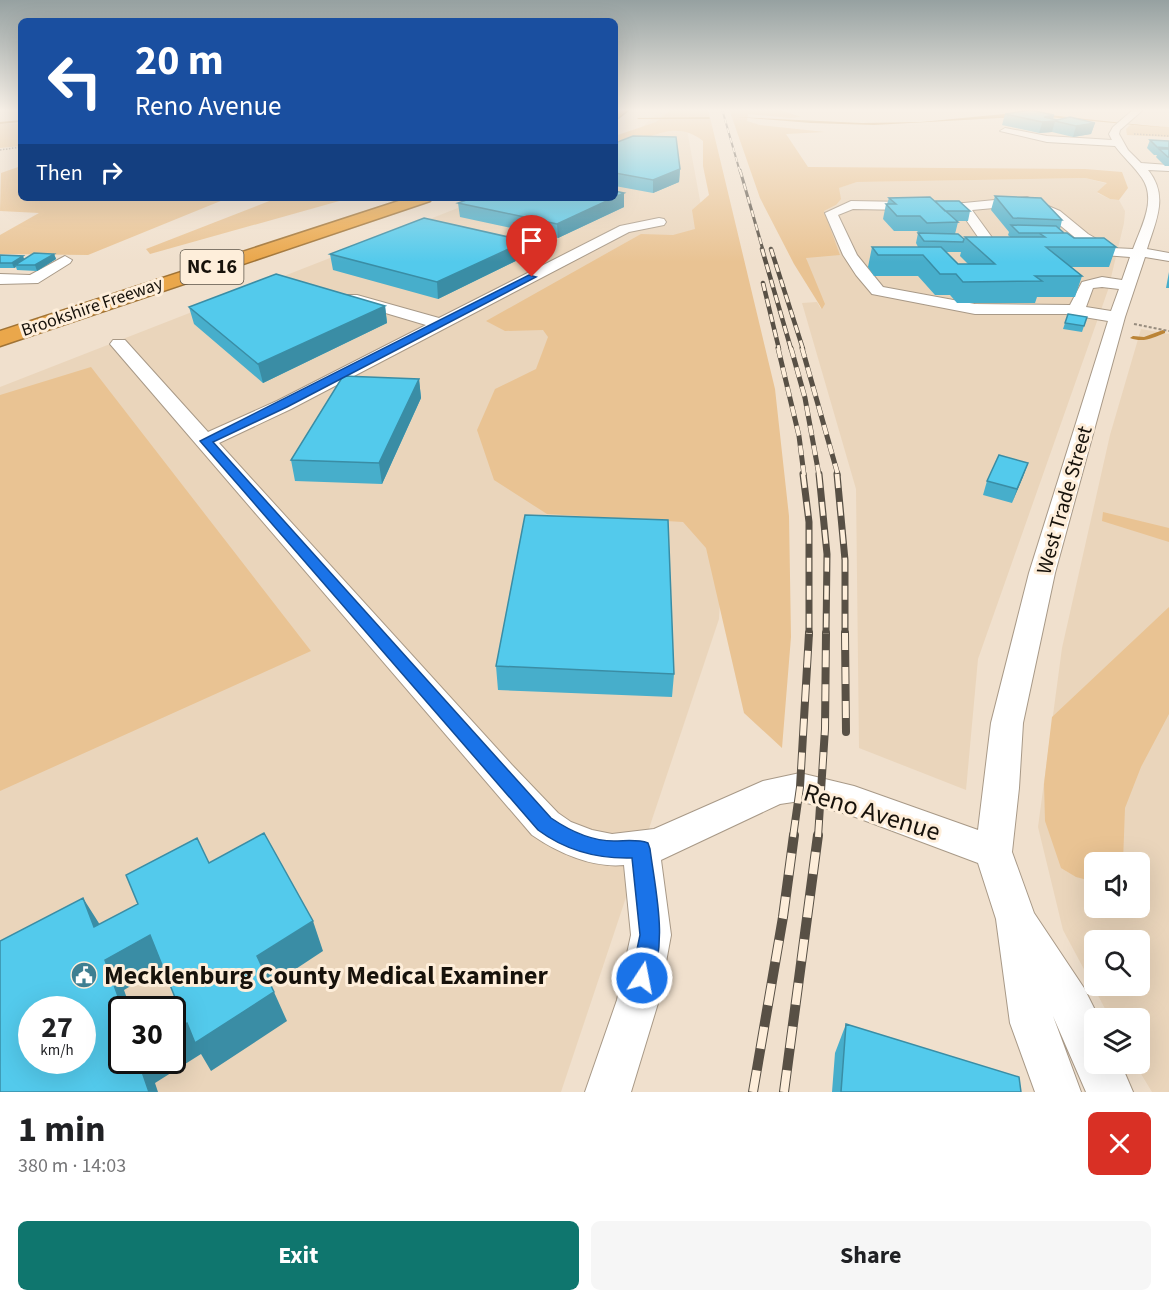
<!DOCTYPE html>
<html lang="en">
<head>
<meta charset="utf-8">
<style>
  body { margin:0; font-family:"Source Sans 3",sans-serif; background:#f6f6f6; color:#202124; height:100vh; display:flex; flex-direction:column; font-size:22px; white-space:nowrap }
  * { box-sizing:border-box; margin:0 }
  p { font-size:20px; color:#757577 }
  .icon { flex:none; width:33px; height:33px; fill:none; stroke:currentColor; stroke-width:2; stroke-linecap:round; stroke-linejoin:round }
  .map { position:relative; height:1092px; overflow:hidden }
  .panel { display:flex; flex-direction:column; background:#fff; flex:1 }
  .panel>* { flex:none }
  .banner { position:absolute; left:18px; top:18px; width:600px; height:183px; border-radius:9px; box-shadow:0 6px 24px #0002; background:#1a4fa0; color:#fff; overflow:hidden }
  .tools { position:absolute; left:1084px; top:852px; display:grid; gap:12px }
  .tools a { display:grid; place-items:center; width:66px; height:66px; border-radius:9px; background:#fff; box-shadow:0 6px 24px #0002; font-size:30px }
  .speed { position:absolute; left:18px; top:996px; display:flex; gap:12px; font-size:30px; font-weight:700; text-align:center }
  .speed>* { display:grid; place-content:center; width:78px; height:78px; border-radius:50%; background:#fff; box-shadow:0 6px 24px #0002; line-height:1 }
  .speed small { font-size:15px; font-weight:400 }
  .speed .limit { border:3px solid #111; border-radius:9px; background:#fff; color:#111 }
  .pin { position:absolute; display:grid; place-items:center; width:51px; height:51px; color:#fff; margin:-62px -26px; border-radius:50% 50% 50% 0; rotate:-45deg; box-shadow:0 0 6px #0007 }
  .pin .icon { rotate:45deg }
  .me { position:absolute; width:66px; margin:-33px; rotate:11deg; stroke-linejoin:round; filter:drop-shadow(0 0 4px #0008) }
  .turn { display:flex; align-items:center; gap:21px; height:126px; padding:0 18px; font-size:27px }
  .turn .icon { width:78px; height:78px; stroke-width:2.5 }
  .turn b { display:block; font-size:42px; line-height:51px }
  .then { display:flex; align-items:center; height:57px; padding:0 18px; background:#0003; gap:12px; font-size:22px }
  .round { display:grid; place-items:center; flex:none; width:63px; height:63px; border-radius:9px; background:#f6f6f6 }
  .headline { display:flex; align-items:center; justify-content:space-between; height:102px; padding:0 18px }
  h1 { font-size:36px; font-weight:700; line-height:45px }
  .button { display:flex; gap:12px; margin-top:auto; padding:12px 18px }
  .button a { flex:1; height:69px; border-radius:9px; background:#0f766e; color:#fff; font-size:24px; font-weight:700; line-height:69px; text-align:center }
  .button a+a { background:#f6f6f6; color:#202124 }
  .map>svg:first-child { display:block }
  .built { fill:#ead5bb; fill-rule:evenodd }
  .green { fill:#e9c393 }
  .water { fill:#bb8436 }
  .lines { fill:none; stroke-linecap:round; stroke-linejoin:round }
  .stream { fill:#bb8436; fill-rule:evenodd }
  .minor-casing { stroke:#a89987; stroke-width:2 }
  .highway-casing { stroke:#a07335; stroke-width:3 }
  .path-far1 { stroke:#978c7e; stroke-width:1.5; stroke-dasharray:1.5 1.5; stroke-linecap:butt }
  .path { stroke:#978c7e; stroke-width:2; stroke-dasharray:3 2; stroke-linecap:butt }
  .minor { fill:#fff; fill-rule:evenodd }
  .highway { fill:#eaa74b; fill-rule:evenodd }
  .rail-far6-casing { stroke:#585045; stroke-width:2 }
  .rail-far5-casing { stroke:#585045; stroke-width:3 }
  .rail-far4-casing { stroke:#585045; stroke-width:4.5 }
  .rail-far3-casing { stroke:#585045; stroke-width:5 }
  .rail-far2-casing { stroke:#585045; stroke-width:7 }
  .rail-far1-casing { stroke:#585045; stroke-width:8 }
  .rail-casing { stroke:#585045; stroke-width:10 }
  .rail-far6 { stroke:#feeeda; stroke-width:1.5; stroke-dasharray:5; stroke-linecap:butt }
  .rail-far5 { stroke:#feeeda; stroke-width:2; stroke-dasharray:7; stroke-linecap:butt }
  .rail-far4 { stroke:#feeeda; stroke-width:3; stroke-dasharray:8; stroke-linecap:butt }
  .rail-far3 { stroke:#feeeda; stroke-width:4; stroke-dasharray:10; stroke-linecap:butt }
  .rail-far2 { stroke:#feeeda; stroke-width:4.5; stroke-dasharray:14; stroke-linecap:butt }
  .rail-far1 { stroke:#feeeda; stroke-width:6; stroke-dasharray:17; stroke-linecap:butt }
  .rail { stroke:#feeeda; stroke-width:8; stroke-dasharray:22; stroke-linecap:butt }
  .wall { fill:#47aecb; fill-rule:evenodd }
  .shaded-wall { fill:#3a8da5 }
  .building { fill:#53caec; stroke:#3a8da5; stroke-width:1.5; fill-rule:evenodd }
  .route { fill:#1a73e8; stroke:#114b97; stroke-width:1.5 }
  .labels { text-anchor:middle; dominant-baseline:central; stroke-width:6; stroke-linejoin:round; paint-order:stroke }
  .far-street-label { font-size:18px; fill:#17120b; stroke:#feeeda }
  .shield { fill:#feeeda; stroke:#5c5449; stroke-width:1.5 }
  .shield-label { font-size:20px; font-weight:bold; fill:#17120b }
  .street-label { font-size:21px; fill:#17120b; stroke:#feeeda }
  .near-street-label { font-size:26px; fill:#17120b; stroke:#feeeda }
  .near-poi-label { font-size:26px; font-weight:bold; fill:#17120b; stroke:#feeeda; text-anchor:start }
</style>
</head>
<body>
<div class="map">
<svg width="1169" height="1092" viewBox="0 0 1169 1092">
  <rect width="100%" height="100%" fill="#f0e0cd"/>
  <path class="built" d="M658 113 684 114 717 292 724 530 719 619 561 1092H0V387L463 206 615 198V145L638 131ZM32 1010H82V1060H32ZM122 1010H172V1060H122Z
    M1085 178 1108 184 1097 193 1110 199 1119 200 1125 211 1124 223 1108 290 978 659 966 790 859 748 856 489 802 303 817 302 821 309 806 258 824 211 836 205 838 188 857 182Z
    M1141 329 1169 334V1092H1152L1135 1064H1140V1018H1110L1063 930 1038 827 1062 648 1110 435ZM1095 862H1140V908H1095ZM1095 940H1140V986H1095Z"/>
  <path class="green" d="M672 109H708L775 389 789 516 791 637 782 748 744 713 706 548 683 522 547 514 494 480 477 430 495 389 536 369 548 337 543 330 505 331 486 321 641 234 673 235 695 229 692 210 709 195 703 166V141C673 117 645 142 615 150V136L656 122Z
    M729 109H777L801 117 790 118 748 114 747 121 760 125 825 132 786 134 808 167 1085 169 1122 172 1128 188 1119 200 1110 199 1097 192 1107 183 1085 178 857 182 839 188 841 199 836 205 824 211 840 255 806 258 825 304 822 309 794 264 760 198Z
    M21 123V146L0 148V124Z
    M1131 124 1169 127V137L1127 135 1126 129Z
    M21 166V198H228L88 255 0 254V235L39 213 0 211 1 173Z
    M277 198H350L150 254 146 249Z
    M91 367 311 651 0 791V395Z
    M1103 512 1169 528V542L1102 521Z
    M1169 607V714L1141 767 1125 808 1123 862H1095V882L1076 877 1061 868 1045 821 1044 784 1052 717Z"/>
  <path class="water" d="M1004 114 1049 115 1169 128 1037 116 874 125 811 123 737 117 862 123 921 122Z"/>
  <g class="lines">
    <path class="stream" d="M709 117 710 119H637L638 118Z
      M21 120V122L0 124V122Z
      M1163 330 1165 331V333C1153 338 1143 343 1130 338L1133 336 1144 337Z"/>
    <defs>
      <path id="minor" d="M1134 109H1144L1120 130 1119 134 1128 150 1141 163 1169 165V171L1148 170C1169 196 1156 220 1147 249L1169 253V261L1145 257 1125 317 1055 573 1023 723 1019 788 1012 852 1034 913 1084 988 1099 1018H1095V1064H1121L1133 1092H1086L1053 1016 1081 1092H1035L1010 1023 996 919 978 863 850 815 800 801 780 804 661 860 671 935 659 1000 631 1092H585L617 1000 631 935 624 865C592 868 558 853 532 835L110 344 113 340H125L208 432 277 401 426 325 345 301 343 298 345 295H357L439 318 620 226 659 218 664 219 666 222 664 225 629 232 291 409 219 443 512 765 558 813 571 822 592 830 612 834 654 829 763 781 800 773 854 786 978 830 991 723 1029 573 1108 321 1066 314H975L872 294 856 275 843 255 825 213 851 201 964 203 1027 197 1060 211 1088 234 1112 248 1133 249C1141 227 1157 200 1142 178 1134 166 1123 157 1115 146L1047 142 1000 131 1005 128 1047 136 1112 140 1109 134 1113 127ZM1025 205 1050 217 1078 240 1104 255 1130 257 1122 280 1102 277 1082 282 1070 305 975 304 883 287 857 255 838 215 853 209 960 211 987 250 1013 252 1020 248 1018 245 996 243 972 210ZM1102 287 1119 289 1111 311 1086 307 1093 288Z
        M65 256 72 260 70 263 38 283 0 284V274L30 275Z"/>
      <path id="highway" d="M629 109 615 120 616 109Z
        M408 198H432L430 201 0 346V331Z"/>
    </defs>
    <use href="#minor" class="minor-casing"/>
    <use href="#highway" class="highway-casing"/>
    <path class="path-far1" d="M1134 134 1169 136
      M0 150 21 147"/>
    <path class="path" d="M1134 324 1169 331"/>
    <use href="#minor" class="minor"/>
    <use href="#highway" class="highway"/>
    <defs>
      <path id="rail-far6" d="M722 109 740 172"/>
      <path id="rail-far5" d="M740 170 763 250"/>
      <path id="rail-far4" d="M762 249 791 349
        M771 249 803 349
        M763 283 779 349"/>
      <path id="rail-far3" d="M778 348 799 436 804 475
        M791 348 805 398 819 475
        M802 348 838 475"/>
      <path id="rail-far2" d="M803 474 809 522V635
        M819 474 827 554 826 635
        M837 474 845 560V635"/>
      <path id="rail-far1" d="M845 633 846 732
        M793 837 800 787 809 633
        M818 837 825 729 826 633"/>
      <path id="rail" d="M753 1092 783 917 794 835
        M784 1092 818 835"/>
    </defs>
    <use href="#rail-far6" class="rail-far6-casing"/>
    <use href="#rail-far5" class="rail-far5-casing"/>
    <use href="#rail-far4" class="rail-far4-casing"/>
    <use href="#rail-far3" class="rail-far3-casing"/>
    <use href="#rail-far2" class="rail-far2-casing"/>
    <use href="#rail-far1" class="rail-far1-casing"/>
    <use href="#rail" class="rail-casing"/>
    <use href="#rail-far6" class="rail-far6"/>
    <use href="#rail-far5" class="rail-far5"/>
    <use href="#rail-far4" class="rail-far4"/>
    <use href="#rail-far3" class="rail-far3"/>
    <use href="#rail-far2" class="rail-far2"/>
    <use href="#rail-far1" class="rail-far1"/>
    <use href="#rail" class="rail"/>
  </g>
  <path class="wall" d="M1005 114 1054 115 1053 119 1095 123 1091 134 1073 137 1052 132 1039 133 1002 125Z
    M1150 140 1169 141V166H1165L1156 157 1157 155H1154L1147 148Z
    M615 143 680 169 679 182 653 193 615 186Z
    M624 193V207L558 238 460 217 458 203Z
    M995 196 1062 220 1060 229 1064 233 1074 238 1116 247 1109 267H1071L1082 276 1075 297H1037L1035 303H957L950 295H935L918 276H874L868 267 872 247H918L916 243 918 233H919L917 231H894L883 219 886 204H887L889 198 935 202 970 211 968 221H956L958 222 955 234 964 239 965 237H1010L1008 235 1009 232 991 210ZM945 252H961L960 256 968 264H958Z
    M54 254 56 259 37 271 17 270 16 267 14 268H0V255L24 259Z
    M330 254 526 256 438 299 333 270Z
    M1169 272V288H1166Z
    M385 306 387 323 263 383 194 324 189 307Z
    M1068 314 1087 317 1082 332 1063 329Z
    M419 379 421 398 382 484 295 481 291 460Z
    M1028 463 1012 503 983 495 987 481Z
    M496 666 674 674 672 697 498 690Z
    M846 1024 1021 1092H832L835 1053Z"/>
  <path class="shaded-wall" d="M1054 115 1052 122 1055 121 1052 132 1039 133 1044 117Z
    M1095 123 1091 134 1073 137 1076 126Z
    M680 169 679 182 653 193V180Z
    M624 193V207L558 238 557 224Z
    M526 241V256L438 299 437 282Z
    M54 254 56 259 37 271 35 265Z
    M23 256 25 261 15 265 16 267 14 268 12 263Z
    M385 306 387 323 263 383 258 364Z
    M419 379 421 398 382 484 379 463Z
    M1028 463 1023 477 1012 503 1017 489Z
    M83 898 102 928 150 935 166 965 124 990 131 1010H123Z
    M313 921 323 951 270 986 257 956Z
    M274 992 287 1021 211 1071 201 1054 155 1083 158 1092H149L138 1060H172V1032L187 1023Z"/>
  <path class="building" d="M1030 110 1054 115 1044 117 1057 120 1070 117 1095 123 1076 126 1055 121 1042 122 1005 114Z
    M633 136 676 137 680 169 653 180 615 173V143Z
    M1150 140 1169 141V148L1157 147Z
    M1159 149H1169V157H1168Z
    M615 191 624 193 615 197Z
    M995 196 1041 198 1062 220 1013 218Z
    M930 197 958 222 927 223 920 216H897L886 204H896L889 198Z
    M472 198H613L557 224 458 203Z
    M935 201H959L970 211H945Z
    M424 218 526 241 437 282 330 254Z
    M1011 225 1056 226 1064 233H1019Z
    M918 233 958 234 964 239 963 242 924 241Z
    M1039 233H1067L1074 238H1104L1116 247H1046L1082 276H1035L1042 281 963 282 956 274H940L923 255H878L872 247H941L958 264H995L965 237H1045Z
    M34 253 54 254 35 265H15Z
    M0 255 23 256 12 263H0Z
    M276 274 385 306 258 364 189 307Z
    M1068 314 1087 317 1084 326 1065 323Z
    M343 376 419 379 379 463 291 460Z
    M999 455 1028 463 1017 489 987 481Z
    M525 515 668 520 674 674 496 666Z
    M264 833 313 921 257 956 274 992 195 1043 187 1023 172 1032V1010H170L178 1005 150 935 105 960 123 1010H122V1060H138L149 1092H0V941L83 898 94 927 138 904 126 875 197 838 209 863ZM32 1010H82V1060H32Z
    M846 1024 1019 1077 1021 1092H841Z"/>
  <linearGradient id="sky" x2="0" y2="1"><stop stop-color="#96a1a1"/><stop offset="0.42" stop-color="#f8f1e8"/><stop offset="1" stop-color="#f8f1e8" stop-opacity="0"/></linearGradient>
  <rect width="1169" height="262" fill="url(#sky)"/>
  <path class="route" d="M529 275 536 277 287 407 213 442 551 818C570 831 591 841 614 841 626 841 637 839 648 843L650 849C656 894 668 942 650 986L642 990 634 986 631 978 640 935 632 858C597 859 565 850 538 830L200 441Z"/>
  <defs>
    <symbol id="civic-disc" viewBox="-11 -11 22 22"><circle r="9.5" fill="#3e7f92" stroke="#feeeda"/><path d="M-.6-6.5H3V-4.5H.6V-3L4-1V1h2V6H-6V1h2V-1L-.6-3ZM-1.2 2.5V6h2.4V2.5Z" fill="#fff"/></symbol>
  </defs>
  <g fill-rule="evenodd">
    <use href="#civic-disc" x="69" y="960" width="30" height="30"/>
  </g>
  <g class="labels">
    <g class="far-street-label">
      <text transform="translate(92 307) rotate(-19)">Brookshire Freeway</text>
    </g>
    <rect class="shield" x="180.5" y="250" width="63" height="34" rx="4.5"/>
    <g class="shield-label">
      <text x="212" y="267">NC 16</text>
    </g>
    <g class="street-label">
      <text transform="translate(1064 500) rotate(-74)">West Trade Street</text>
    </g>
    <g class="near-street-label">
      <text transform="translate(872 812) rotate(17)">Reno Avenue</text>
    </g>
    <g class="near-poi-label">
      <text x="104" y="975">Mecklenburg County Medical Examiner</text>
    </g>
  </g>
</svg>
<div class="tools">
<a><svg class="icon" aria-label="sound" viewBox="0 0 24 24"><path d="M4 9h4l5-4v14l-5-4H4zM17 9q2 3 0 6"/></svg></a>
<a><svg class="icon" aria-label="search" viewBox="0 0 24 24"><circle cx="10" cy="10" r="6"/><path d="M15 15l6 6"/></svg></a>
<a><svg class="icon" aria-label="layers" viewBox="0 0 24 24"><path d="M12 4l9 5-9 5-9-5zM3 14l9 5 9-5"/></svg></a>
</div>
<div class="speed"><div>27<small>km/h</small></div><div class="limit">30</div></div>
<div class="pin" style="left:532px;top:277px;background:#d93025"><svg class="icon" aria-label="arrive" viewBox="0 0 24 24"><path d="M6 21V4h12l-3 4 3 4H6"/></svg></div>
<svg class="me" style="left:642px;top:978px" viewBox="-20 -20 40 40"><circle r="17" fill="#1a73e8" stroke="#fff" stroke-width="3"/><path d="M0-11L8 9 0 5-8 9z" fill="#fff"/></svg>
<div class="banner">
<div class="turn"><svg class="icon" aria-label="left" viewBox="0 0 24 24"><path d="M17 20v-9H6M10 6l-5 5 5 5"/></svg><div><b>20 m</b>Reno Avenue</div></div>
<div class="then">Then<svg class="icon" aria-label="right" viewBox="0 0 24 24"><path d="M7 20v-9h11M14 6l5 5-5 5"/></svg></div>
</div>
</div>
<section class="panel">
<div class="headline"><div><h1>1 min</h1><p>380 m · 14:03</p></div><a class="round" style="background:#d93025;color:#fff"><svg class="icon" aria-label="close" viewBox="0 0 24 24"><path d="M6 6l12 12M18 6L6 18"/></svg></a></div>
<div class="button"><a>Exit</a><a>Share</a></div>
</section>
</body>
</html>
